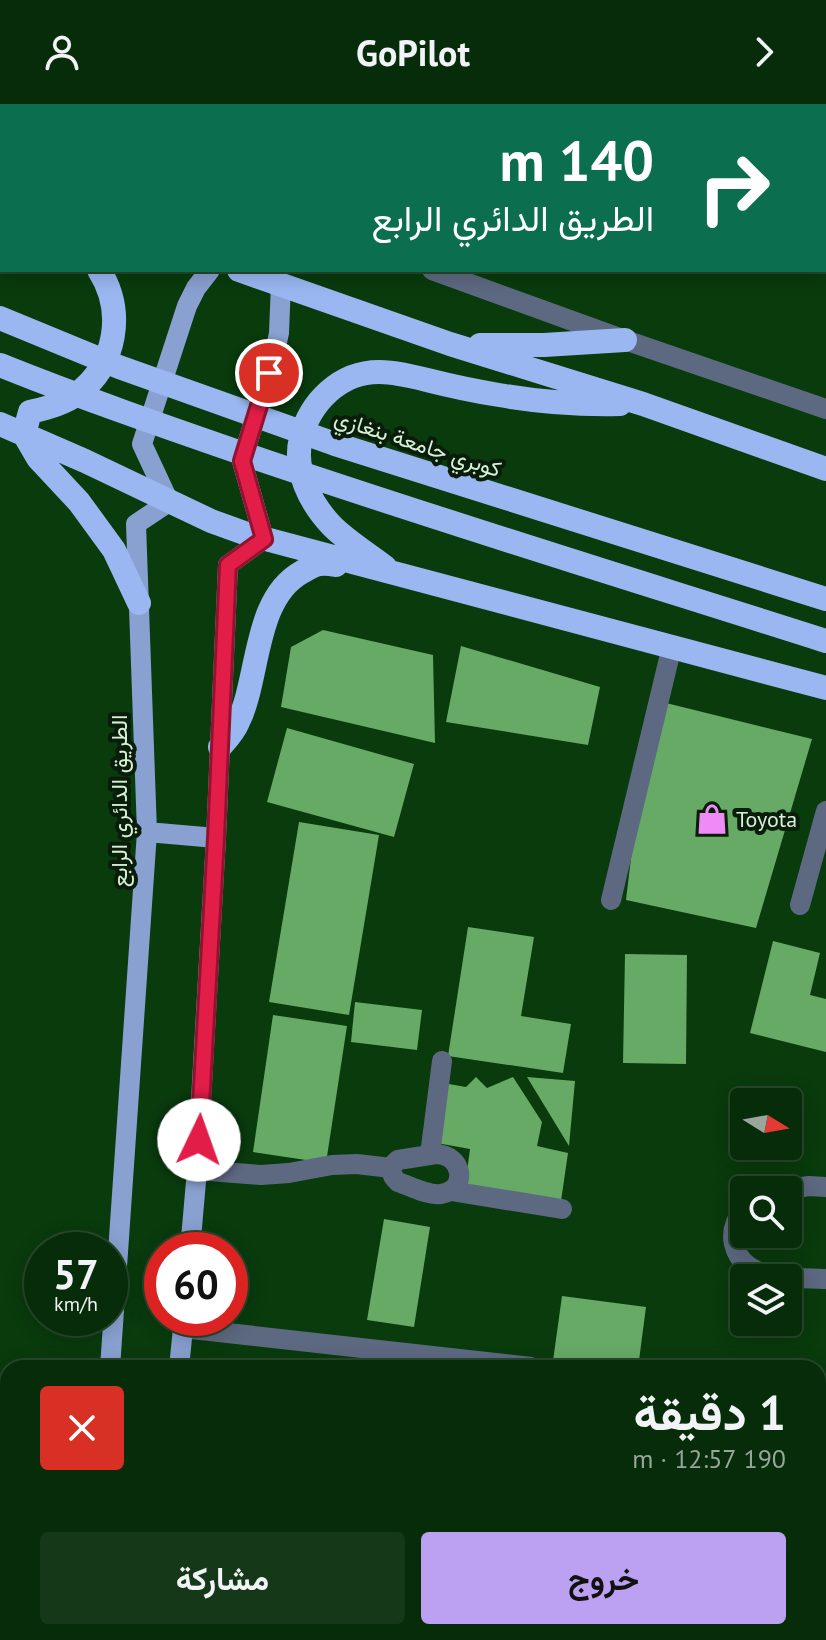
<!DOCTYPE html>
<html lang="ar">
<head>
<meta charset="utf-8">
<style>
  body { margin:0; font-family:"PT Sans",Vazirmatn,sans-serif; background:#153818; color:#f1f3f6; direction:rtl; height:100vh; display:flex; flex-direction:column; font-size:30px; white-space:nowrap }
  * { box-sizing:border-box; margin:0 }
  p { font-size:26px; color:#98a79c }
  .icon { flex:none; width:44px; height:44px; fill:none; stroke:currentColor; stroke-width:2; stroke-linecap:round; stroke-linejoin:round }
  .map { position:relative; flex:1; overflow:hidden; direction:ltr }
  .sheet { position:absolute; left:0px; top:1256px; width:826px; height:280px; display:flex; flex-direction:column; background:#072c0a; border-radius:24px 24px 0 0; box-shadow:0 4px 20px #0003,0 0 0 2px #28482b; direction:rtl }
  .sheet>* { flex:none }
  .hud { position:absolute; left:0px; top:0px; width:826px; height:168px; box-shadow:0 4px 20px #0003,0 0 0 2px #28482b; direction:rtl; background:#0b6e4f; color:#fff; overflow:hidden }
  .needle { width:52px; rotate:101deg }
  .buttons { position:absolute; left:730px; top:984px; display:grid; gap:16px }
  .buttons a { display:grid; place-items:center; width:72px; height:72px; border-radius:8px; background:#072c0a; box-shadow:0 4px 20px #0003,0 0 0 2px #28482b; font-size:40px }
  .speed { position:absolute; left:24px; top:1128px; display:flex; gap:16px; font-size:40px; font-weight:700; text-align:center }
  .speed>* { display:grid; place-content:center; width:104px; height:104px; border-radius:50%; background:#072c0a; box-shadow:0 4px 20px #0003,0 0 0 2px #28482b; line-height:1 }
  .speed small { font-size:20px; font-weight:400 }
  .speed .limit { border:12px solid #d22; background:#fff; color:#111 }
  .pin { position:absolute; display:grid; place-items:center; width:68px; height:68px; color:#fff; margin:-34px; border:4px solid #fff; border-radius:50%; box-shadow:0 2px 8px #0007 }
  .me { position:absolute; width:88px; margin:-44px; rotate:3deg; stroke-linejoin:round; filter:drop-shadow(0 0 6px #0008) }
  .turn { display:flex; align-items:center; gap:28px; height:168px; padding:0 40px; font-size:36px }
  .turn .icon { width:104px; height:104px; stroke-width:2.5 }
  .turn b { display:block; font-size:56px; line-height:68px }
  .round { display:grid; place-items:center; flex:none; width:84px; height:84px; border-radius:8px; background:#153818 }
  .summary { display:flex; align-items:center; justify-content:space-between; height:136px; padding:0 40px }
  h1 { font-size:48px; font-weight:700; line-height:60px }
  .cta { display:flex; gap:16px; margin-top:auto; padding:16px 40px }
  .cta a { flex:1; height:92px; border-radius:8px; background:#bca0f2; color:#111; font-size:32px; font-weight:700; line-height:92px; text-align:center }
  .cta a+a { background:#153818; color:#f1f3f6 }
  header { display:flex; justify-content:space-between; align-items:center; height:104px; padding:0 40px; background:#072c0a; font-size:36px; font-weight:700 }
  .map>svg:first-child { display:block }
  .built { fill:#0b4410 }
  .building { fill:#6a6 }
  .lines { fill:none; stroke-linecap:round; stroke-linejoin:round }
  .minor { stroke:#5d6981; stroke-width:20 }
  .major { stroke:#89a1d1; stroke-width:20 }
  .highway { stroke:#9ab7f1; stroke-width:24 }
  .route-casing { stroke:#92132f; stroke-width:20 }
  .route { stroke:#e11d48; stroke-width:14 }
  .labels { text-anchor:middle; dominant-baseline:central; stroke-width:8; stroke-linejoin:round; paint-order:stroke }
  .street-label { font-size:22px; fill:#d7f1d6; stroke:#091d0a }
  .poi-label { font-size:22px; fill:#d7f1d6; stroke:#091d0a; text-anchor:start }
</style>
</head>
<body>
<header><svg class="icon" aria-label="forward" viewBox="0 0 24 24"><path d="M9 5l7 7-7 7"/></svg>GoPilot<svg class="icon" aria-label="person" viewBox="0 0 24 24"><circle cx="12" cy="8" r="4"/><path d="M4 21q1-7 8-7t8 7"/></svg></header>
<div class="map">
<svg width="826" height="1536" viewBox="0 0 826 1536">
  <rect width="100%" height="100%" fill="#093b0d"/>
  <path class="built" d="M555 0H826V87L824 86V2H561Z"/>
  <path class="building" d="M323 526 433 551 435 639 281 603 291 543Z
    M461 542 600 583 588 641 446 618Z
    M650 595 812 635 756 824 626 796Z
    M287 624 414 660 394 733 267 698Z
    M299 718 379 731 349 911 269 898Z
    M468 823 534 833 521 912 571 920 563 969 448 952Z
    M773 837 820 849 810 891 826 895V948L750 929Z
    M625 850 687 851 686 960 623 959Z
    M355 898 422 906 417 946 351 938Z
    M273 911 347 922 326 1059 253 1048Z
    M476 973 487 984 513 973 542 1018 537 1042 568 1049 561 1097 465 1083 470 1045 437 1039 443 979 466 983Z
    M527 973 575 977 569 1042Z
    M384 1115 430 1123 414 1223 367 1216Z
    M562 1192 646 1203 638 1264H552Z
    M226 1528H346L345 1536H225Z
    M395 1528H463V1536H394Z
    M539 1528H610L608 1536H538Z"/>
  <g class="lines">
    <path class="minor" d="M292 2V0
      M332 2V0
      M0 19H2
      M432 166 625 236 826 305
      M611 796 672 542
      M800 801 826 707
      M436 1050C464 1051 468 1086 441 1090 428 1092 410 1082 398 1078 390 1071 389 1063 398 1056Z
      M430 1051 442 957
      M197 1066 261 1071 289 1069 332 1061 357 1060 391 1064
      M783 1086 809 1082 826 1083
      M451 1087 562 1105
      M744 1105C736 1115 731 1127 734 1140 743 1179 795 1173 826 1175
      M183 1224 531 1263
      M818 1360 826 1353
      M645 1528 647 1536"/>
    <path class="major" d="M147 728 216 734
      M190 1146 197 1066 216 734 228 461 264 435 242 357 274 252 279 229 281 179
      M110 1264 147 728 136 420 169 398 142 340 187 202 196 184 210 166
      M179 1264 184 1214
      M91 1536 92 1528
      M154 1536 155 1528"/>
    <path class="highway" d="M0 96 2 97
      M99 166C125 207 117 260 77 290 64 300 46 304 30 308L24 330 38 354 79 398 114 446 139 499
      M239 166 450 240 643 300 826 365
      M0 214 119 263 335 340 826 495
      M480 241H544L625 236
      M0 261C82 294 166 323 250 352 441 417 634 476 826 537
      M0 320 85 357 211 417 247 430 826 584
      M385 463C368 450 347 437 332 422 310 399 293 365 301 334 310 298 340 268 379 268 395 268 411 272 427 276 451 282 474 287 499 291 539 298 579 301 620 300
      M220 643C227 635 234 628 238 618 260 574 253 495 302 468 316 460 319 458 336 461"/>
  </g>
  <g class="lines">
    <defs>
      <path id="route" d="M199 1036 216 734 228 461 264 435 242 357 269 269"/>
    </defs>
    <use href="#route" class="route-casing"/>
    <use href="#route" class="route"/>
  </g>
  <defs>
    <symbol id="shop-bare" viewBox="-9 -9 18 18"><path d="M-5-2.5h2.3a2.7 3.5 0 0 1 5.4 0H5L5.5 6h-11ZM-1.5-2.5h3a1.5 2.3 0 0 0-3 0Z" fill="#ee8bf7" stroke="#091d0a" stroke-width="2.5" paint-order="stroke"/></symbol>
  </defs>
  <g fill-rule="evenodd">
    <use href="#shop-bare" x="690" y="693" width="44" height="44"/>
  </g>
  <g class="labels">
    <g class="street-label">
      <text transform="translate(418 339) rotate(18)">كوبري جامعة بنغازي</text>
      <text transform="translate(119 697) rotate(-90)">الطريق الدائري الرابع</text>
    </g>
    <g class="poi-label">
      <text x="736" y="715">Toyota</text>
    </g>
  </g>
</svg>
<div class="buttons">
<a><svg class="needle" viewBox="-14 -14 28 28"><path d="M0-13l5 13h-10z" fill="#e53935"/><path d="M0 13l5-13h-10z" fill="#98a79c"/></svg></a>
<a><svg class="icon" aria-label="search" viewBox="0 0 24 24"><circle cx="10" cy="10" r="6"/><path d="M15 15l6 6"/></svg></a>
<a><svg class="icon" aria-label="layers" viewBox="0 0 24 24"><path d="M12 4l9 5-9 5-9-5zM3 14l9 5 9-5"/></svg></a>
</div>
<div class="speed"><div>57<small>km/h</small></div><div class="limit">60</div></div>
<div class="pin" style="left:269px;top:269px;background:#d93025"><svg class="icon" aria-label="arrive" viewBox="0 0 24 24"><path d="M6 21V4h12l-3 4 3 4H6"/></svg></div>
<svg class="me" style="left:199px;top:1036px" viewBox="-20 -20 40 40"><circle r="19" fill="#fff"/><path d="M0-13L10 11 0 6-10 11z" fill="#e11d48"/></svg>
<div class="hud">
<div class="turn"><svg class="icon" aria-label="right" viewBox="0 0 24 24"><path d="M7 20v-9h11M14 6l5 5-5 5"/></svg><div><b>140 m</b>الطريق الدائري الرابع</div></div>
</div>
<section class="sheet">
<div class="summary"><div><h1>1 دقيقة</h1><p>190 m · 12:57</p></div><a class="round" style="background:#d93025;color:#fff"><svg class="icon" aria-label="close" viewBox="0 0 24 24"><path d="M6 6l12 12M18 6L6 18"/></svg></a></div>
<div class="cta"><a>خروج</a><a>مشاركة</a></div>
</section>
</div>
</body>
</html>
